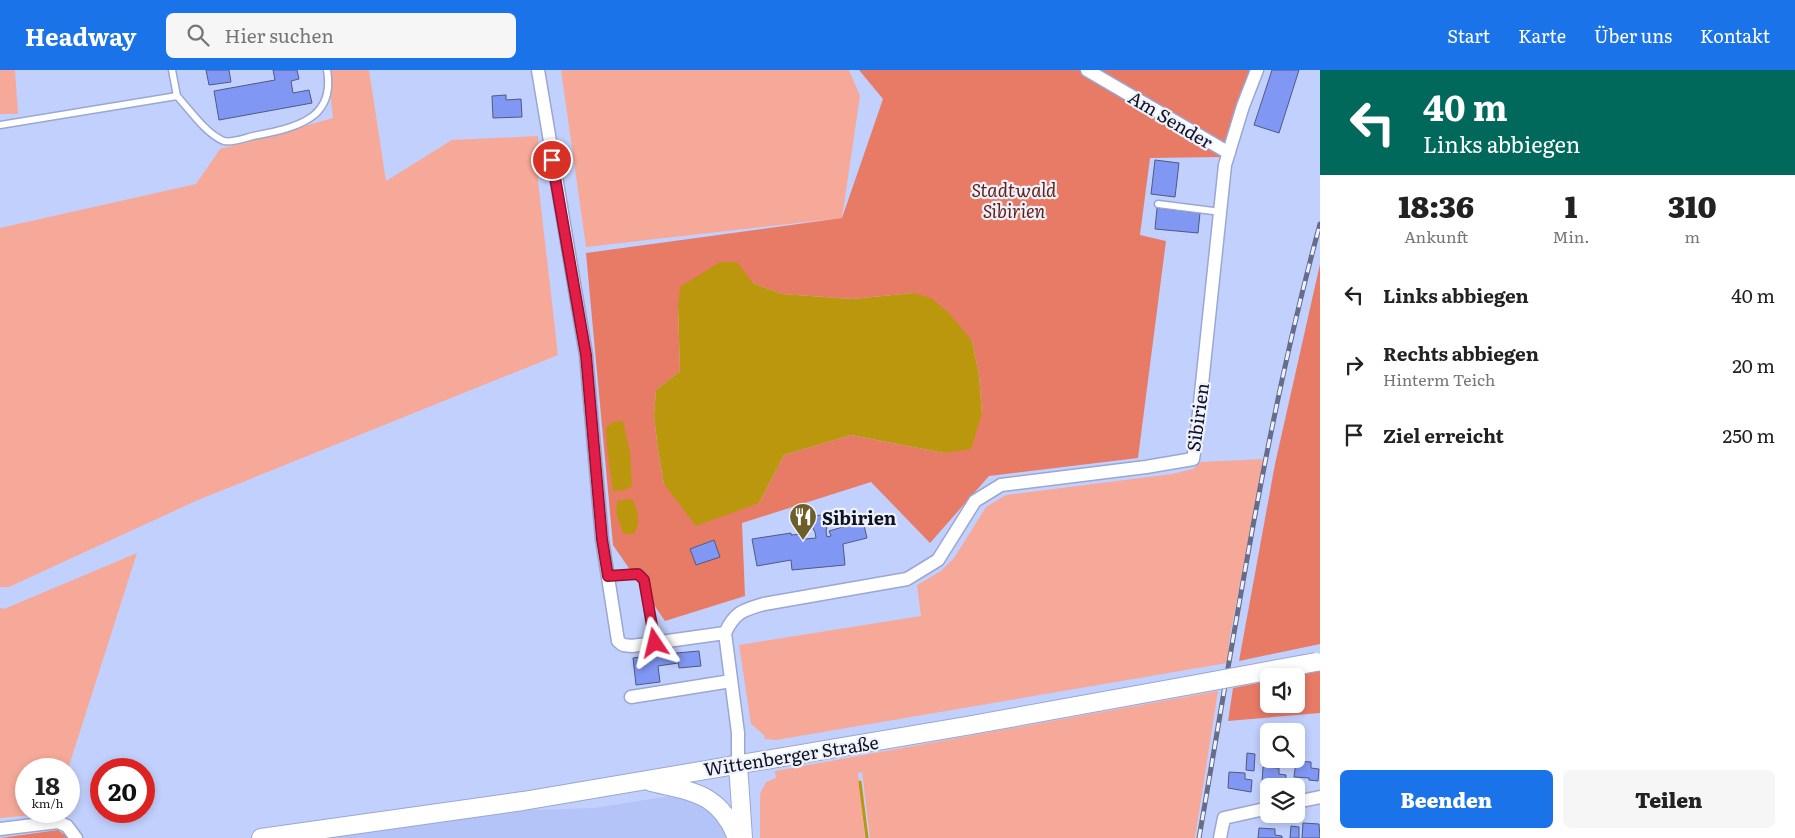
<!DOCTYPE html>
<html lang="de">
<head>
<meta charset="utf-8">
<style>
  body { margin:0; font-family:Literata,serif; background:#f6f6f6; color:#222; height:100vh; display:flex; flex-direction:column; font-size:19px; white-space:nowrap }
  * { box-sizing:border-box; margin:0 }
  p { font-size:16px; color:#767676 }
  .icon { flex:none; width:28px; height:28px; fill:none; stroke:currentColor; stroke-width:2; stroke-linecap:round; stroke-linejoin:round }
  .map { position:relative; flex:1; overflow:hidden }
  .sheet { display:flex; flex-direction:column; background:#fff; width:475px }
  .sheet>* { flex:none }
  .top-card { background:#00695c; color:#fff; overflow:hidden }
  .buttons { position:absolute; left:1260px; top:598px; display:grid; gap:10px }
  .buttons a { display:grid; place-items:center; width:45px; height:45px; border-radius:8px; background:#fff; box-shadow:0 2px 8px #0003; font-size:25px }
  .speed { position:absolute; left:15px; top:688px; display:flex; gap:10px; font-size:25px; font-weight:700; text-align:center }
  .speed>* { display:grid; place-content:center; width:65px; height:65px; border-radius:50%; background:#fff; box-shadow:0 2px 8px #0003; line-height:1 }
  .speed small { font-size:12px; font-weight:400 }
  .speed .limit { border:8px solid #d22; background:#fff; color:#111 }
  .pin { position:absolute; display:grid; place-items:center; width:42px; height:42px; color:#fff; margin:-21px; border:2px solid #fff; border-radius:50%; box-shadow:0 1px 5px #0007 }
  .me { position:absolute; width:55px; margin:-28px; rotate:350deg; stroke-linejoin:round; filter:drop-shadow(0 0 4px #0008) }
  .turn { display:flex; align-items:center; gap:18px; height:105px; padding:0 20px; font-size:22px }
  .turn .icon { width:65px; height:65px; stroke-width:2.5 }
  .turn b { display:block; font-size:35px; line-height:42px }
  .eta { display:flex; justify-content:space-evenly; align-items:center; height:85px; text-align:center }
  .eta b { font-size:30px; font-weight:800; line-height:35px }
  .primary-button { display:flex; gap:10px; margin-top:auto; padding:10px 20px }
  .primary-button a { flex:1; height:58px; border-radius:8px; background:#1a73e8; color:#fff; font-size:20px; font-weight:800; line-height:58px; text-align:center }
  .primary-button a+a { background:#f6f6f6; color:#222 }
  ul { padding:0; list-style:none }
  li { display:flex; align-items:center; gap:15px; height:70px; padding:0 20px }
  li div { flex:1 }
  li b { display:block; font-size:19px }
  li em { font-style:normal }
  header { display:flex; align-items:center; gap:30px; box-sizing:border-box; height:70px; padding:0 25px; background:#1a73e8; color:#fff }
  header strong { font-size:24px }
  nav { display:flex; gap:28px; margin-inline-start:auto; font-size:18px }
  .search { width:350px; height:45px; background:#f6f6f6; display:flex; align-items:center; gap:12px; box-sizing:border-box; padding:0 18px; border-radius:8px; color:#767676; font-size:19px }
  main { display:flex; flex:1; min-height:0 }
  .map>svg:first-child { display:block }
  .built { fill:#b5c4f8 }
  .green { fill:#f7a999 }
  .forest { fill:#e87b66; fill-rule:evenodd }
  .water { fill:#ba970c }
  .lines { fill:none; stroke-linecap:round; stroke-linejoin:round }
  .stream { stroke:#ba970c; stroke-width:3 }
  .building { fill:#8097f4; stroke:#4f5a81 }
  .lane-casing { stroke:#9aa7d2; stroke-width:9 }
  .street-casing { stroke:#9aa7d2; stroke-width:15 }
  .secondary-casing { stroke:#9aa7d2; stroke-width:20 }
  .lane { stroke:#fff; stroke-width:6 }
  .street { stroke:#fff; stroke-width:12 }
  .secondary { stroke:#fff; stroke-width:18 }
  .rail-casing { stroke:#656d8b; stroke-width:5 }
  .rail { stroke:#eff2fc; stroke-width:3; stroke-dasharray:9; stroke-linecap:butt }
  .secondary-bridge-casing { stroke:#9aa7d2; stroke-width:20; stroke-linecap:butt }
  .secondary-bridge { stroke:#fff; stroke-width:18 }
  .route-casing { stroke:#92132f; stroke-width:12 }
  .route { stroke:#e11d48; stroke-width:9 }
  .labels { text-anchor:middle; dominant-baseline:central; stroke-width:4.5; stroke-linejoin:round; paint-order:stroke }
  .street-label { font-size:18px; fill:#0e1222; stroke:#eff2fc }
  .park-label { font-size:18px; font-style:italic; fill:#621e12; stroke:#eff2fc }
  .poi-label { font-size:18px; font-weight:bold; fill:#0e1222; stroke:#eff2fc; text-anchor:start }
</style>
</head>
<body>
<header>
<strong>Headway</strong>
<div class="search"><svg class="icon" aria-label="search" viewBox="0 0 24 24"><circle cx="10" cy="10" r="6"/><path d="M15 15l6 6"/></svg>Hier suchen</div>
<nav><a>Start</a><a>Karte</a><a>Über uns</a><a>Kontakt</a></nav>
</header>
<main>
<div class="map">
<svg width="1320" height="768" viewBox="0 0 1320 768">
  <rect width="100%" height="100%" fill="#c2d0fd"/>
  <path class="built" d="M670 726 687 727 703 734 719 749 727 768H321L531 740 594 738Z"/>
  <path class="green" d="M0 0H15L18 44H0Z
    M328 0H369L386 111 452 70 538 66V111L558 285 198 430 9 517H0V158L196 114 220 79 333 48Z
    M561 0H849L860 26 842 148 586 177Z
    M1264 389 1230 566 1227 593 776 670 765 669 764 665 751 654 739 575 921 546 917 515 941 501 954 488 986 437 1006 425 1172 404 1193 399 1201 392Z
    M137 483 68 699H26V741H55L54 743 0 748V538L4 539Z
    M1218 621 1195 768H870L862 702 858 703 865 768H760V724L766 712 776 708 775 701Z"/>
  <path class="forest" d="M859 0H1251L1225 71 1221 87 1150 88 1140 165 1166 171 1138 388 989 406 930 473 871 412 742 453 745 526 665 551 613 475 586 183 842 148 883 29ZM753 213 782 224 852 229 913 223 972 271 979 305 982 344 944 383 851 365 784 385 759 433 664 414 658 380 654 346 656 320 680 301 678 236Z
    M1320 194V574L1239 591 1275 394Z
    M1320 601V643L1228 651 1233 618 1269 611V634H1296V606H1294Z
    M58 760 69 768H0Z"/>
  <path class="water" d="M720 192H737L753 213 782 224 852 229 913 223 931 228 949 243 972 271 979 305 982 344 971 379 944 383 851 365 784 385 759 433 696 456 664 414 658 380 654 346 656 320 680 301 678 236 680 217Z
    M623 351 630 382 632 416 625 420 613 421 608 387 606 358 612 352Z
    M628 429 633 430C639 442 640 453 634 464H624C620 454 613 442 618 431Z"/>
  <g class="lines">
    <path class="stream" d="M860 712 867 768"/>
  </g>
  <path class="building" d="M206 0H229L231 12 209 15Z
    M273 0H297L299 9 291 11 293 23 309 20 312 33 219 50 214 21 275 10Z
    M1272 0H1299L1279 63 1254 55Z
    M506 25V30L521 29 522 47 493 48 492 26Z
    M1155 90 1179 93 1175 127 1151 124Z
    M1157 138 1200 143 1198 163 1155 159Z
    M822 445 828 453 826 461 827 467 831 466 829 461 863 451 867 468 843 474 845 495 792 500 791 490 757 496 752 469 791 463V465L804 464 805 469 816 468 815 462 810 453 813 446Z
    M714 470 720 487 696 495 690 479Z
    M665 579V584L677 583 678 593 658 596 660 612 636 615 633 588 655 585V580Z
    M699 581 701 596 679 598 677 583Z
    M1247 683 1255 684 1254 701 1246 700Z
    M1296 691 1311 692V698L1319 699 1318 711 1309 710V708L1294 707Z
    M1263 697 1279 698V704L1286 705 1285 716 1262 713Z
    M1229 702 1245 703V709L1252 710 1251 722 1228 718Z
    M1303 753 1319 754 1320 768H1302Z
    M1291 756 1299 757V768H1290Z
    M1259 758 1275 759V765L1282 766V768H1258Z"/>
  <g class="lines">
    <defs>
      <path id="lane" d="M172 0 177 26
        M0 55 177 26C189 39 207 65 224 71 231 73 245 68 253 66 293 58 336 51 327 0
        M1158 134 1221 142
        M607 506 638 504 644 510 655 573"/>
      <path id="street" d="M538 0 586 285 602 469 618 571 623 575 632 576 725 563
        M1087 0 1229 83
        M631 627 731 611
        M738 694V663L725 563C735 542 743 540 764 534L907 509 938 490 975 431 1001 415 1146 397 1193 389 1196 371 1225 95 1243 36 1257 0
        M1296 732 1320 727
        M0 759 58 752 67 756 76 768
        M1220 768 1224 748 1269 738"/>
      <path id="secondary" d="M738 694 743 768
        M651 712C693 722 720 723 737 768
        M261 768 523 731 966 656 1186 616"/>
    </defs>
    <use href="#lane" class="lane-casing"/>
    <use href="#street" class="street-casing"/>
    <use href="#secondary" class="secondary-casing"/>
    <use href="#lane" class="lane"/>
    <use href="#street" class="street"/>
    <use href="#secondary" class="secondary"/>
    <defs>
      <path id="rail" d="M1199 768C1235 562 1265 355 1320 154"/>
    </defs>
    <use href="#rail" class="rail-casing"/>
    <use href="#rail" class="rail"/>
    <defs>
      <path id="secondary-bridge" d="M1186 616 1316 592"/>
    </defs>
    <use href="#secondary-bridge" class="secondary-bridge-casing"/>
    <use href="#secondary-bridge" class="secondary-bridge"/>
  </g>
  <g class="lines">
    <defs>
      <path id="route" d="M552 90 586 285 602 469 608 506 638 504 644 510 655 573"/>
    </defs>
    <use href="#route" class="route-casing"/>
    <use href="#route" class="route"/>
  </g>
  <defs>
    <symbol id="restaurant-pin" viewBox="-11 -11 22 30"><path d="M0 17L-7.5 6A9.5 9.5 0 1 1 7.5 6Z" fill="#6e5e2b" stroke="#eff2fc"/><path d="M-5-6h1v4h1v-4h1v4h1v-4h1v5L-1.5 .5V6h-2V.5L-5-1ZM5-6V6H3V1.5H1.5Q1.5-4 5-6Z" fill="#fff"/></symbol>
  </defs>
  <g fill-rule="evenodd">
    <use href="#restaurant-pin" x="787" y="431" width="32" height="43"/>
  </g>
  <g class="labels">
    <g class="street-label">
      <text transform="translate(1171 49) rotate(31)">Am Sender</text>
      <text transform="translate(1197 347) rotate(-82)">Sibirien</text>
      <text transform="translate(791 685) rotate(-9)">Wittenberger Straße</text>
    </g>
    <g class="park-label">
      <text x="1014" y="119">Stadtwald<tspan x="1014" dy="21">Sibirien</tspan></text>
    </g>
    <g class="poi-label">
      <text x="822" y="447">Sibirien</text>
    </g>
  </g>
</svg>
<div class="buttons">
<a><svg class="icon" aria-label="sound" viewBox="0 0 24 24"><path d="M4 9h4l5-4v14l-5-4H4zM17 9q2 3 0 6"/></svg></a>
<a><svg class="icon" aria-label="search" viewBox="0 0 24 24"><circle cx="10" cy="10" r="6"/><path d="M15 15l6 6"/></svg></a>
<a><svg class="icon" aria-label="layers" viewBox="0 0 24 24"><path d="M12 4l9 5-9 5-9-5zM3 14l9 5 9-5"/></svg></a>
</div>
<div class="speed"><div>18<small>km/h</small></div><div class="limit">20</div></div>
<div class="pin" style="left:552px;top:90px;background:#d93025"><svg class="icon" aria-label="arrive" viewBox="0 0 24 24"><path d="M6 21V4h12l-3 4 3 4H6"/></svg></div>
<svg class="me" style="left:655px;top:573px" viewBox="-20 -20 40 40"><path d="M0-17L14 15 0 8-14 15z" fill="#e11d48" stroke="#fff" stroke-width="4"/></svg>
</div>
<section class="sheet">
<div class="top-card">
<div class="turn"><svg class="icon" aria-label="left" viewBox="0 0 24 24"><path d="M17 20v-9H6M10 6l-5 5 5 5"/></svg><div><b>40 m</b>Links abbiegen</div></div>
</div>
<div class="eta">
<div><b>18:36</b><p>Ankunft</p></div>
<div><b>1</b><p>Min.</p></div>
<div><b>310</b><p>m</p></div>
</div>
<ul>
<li><svg class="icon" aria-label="left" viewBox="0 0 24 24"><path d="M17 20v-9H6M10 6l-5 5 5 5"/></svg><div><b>Links abbiegen</b></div><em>40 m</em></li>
<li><svg class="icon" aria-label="right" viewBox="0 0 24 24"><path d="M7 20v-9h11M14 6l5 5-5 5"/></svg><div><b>Rechts abbiegen</b><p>Hinterm Teich</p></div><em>20 m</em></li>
<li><svg class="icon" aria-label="arrive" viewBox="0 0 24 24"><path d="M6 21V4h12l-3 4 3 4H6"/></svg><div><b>Ziel erreicht</b></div><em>250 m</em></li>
</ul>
<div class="primary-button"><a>Beenden</a><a>Teilen</a></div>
</section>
</main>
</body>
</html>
